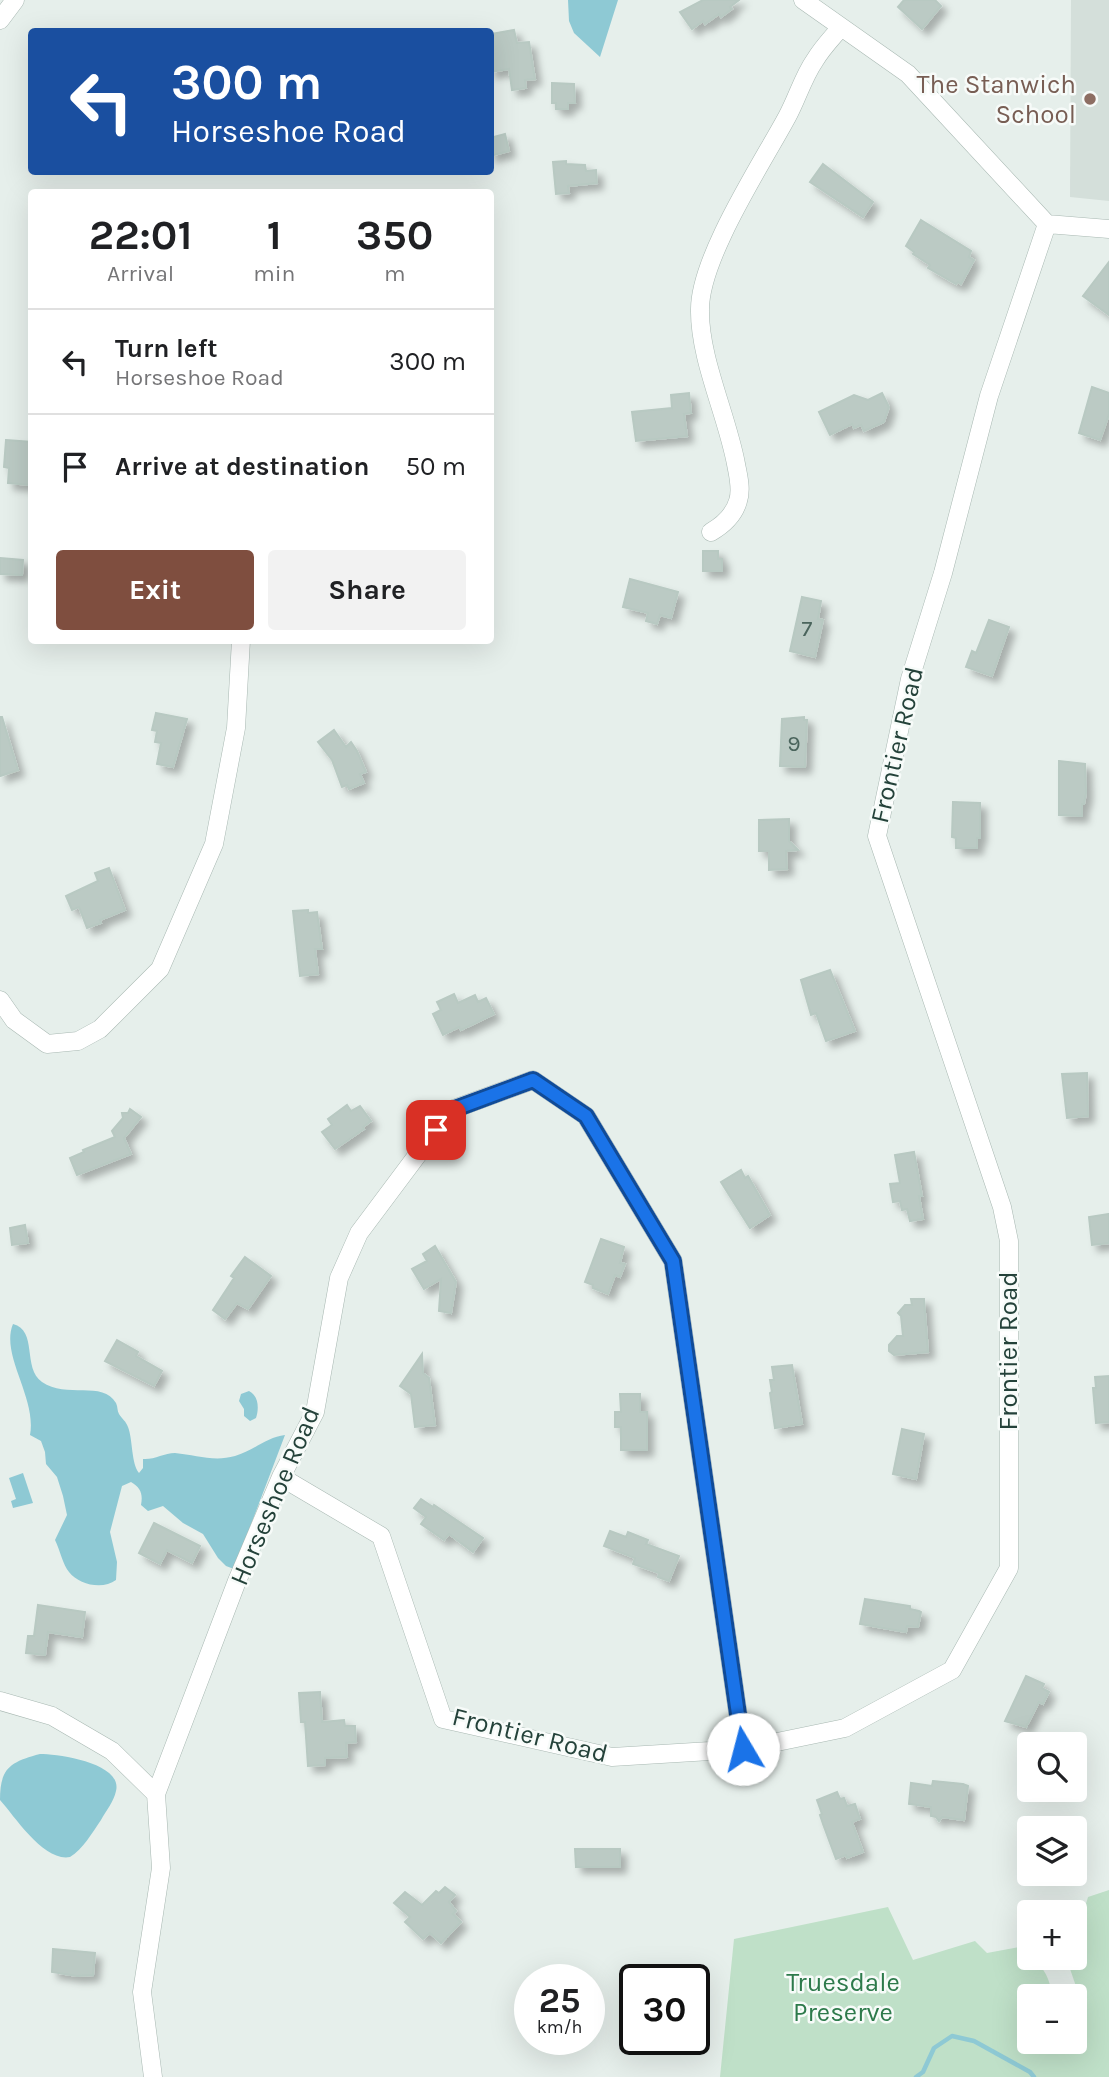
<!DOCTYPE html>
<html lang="en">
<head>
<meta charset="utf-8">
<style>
  body { margin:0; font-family:Karla,sans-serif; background:#f2f2f2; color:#202124; height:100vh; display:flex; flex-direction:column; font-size:26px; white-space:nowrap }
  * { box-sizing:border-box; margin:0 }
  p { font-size:23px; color:#757577 }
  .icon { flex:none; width:38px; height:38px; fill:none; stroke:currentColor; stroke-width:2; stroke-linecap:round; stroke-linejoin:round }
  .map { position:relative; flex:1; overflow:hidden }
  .panel { position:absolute; left:28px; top:189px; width:466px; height:455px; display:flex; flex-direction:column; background:#fff; border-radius:7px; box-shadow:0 7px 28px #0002 }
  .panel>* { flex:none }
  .top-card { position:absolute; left:28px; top:28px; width:466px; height:147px; border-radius:7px; box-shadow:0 7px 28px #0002; background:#1a4fa0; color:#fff; overflow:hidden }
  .buttons { position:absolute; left:1017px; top:1732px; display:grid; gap:14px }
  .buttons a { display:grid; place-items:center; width:70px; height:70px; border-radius:7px; background:#fff; box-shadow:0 7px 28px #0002; font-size:35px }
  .speed { position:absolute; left:514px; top:1964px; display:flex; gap:14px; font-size:35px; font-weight:700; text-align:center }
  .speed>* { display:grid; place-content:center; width:91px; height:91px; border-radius:50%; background:#fff; box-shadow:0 7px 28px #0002; line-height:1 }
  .speed small { font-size:18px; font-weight:400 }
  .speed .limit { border:4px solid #111; border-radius:10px; background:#fff; color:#111 }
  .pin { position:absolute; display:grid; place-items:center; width:60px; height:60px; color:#fff; margin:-30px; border-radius:14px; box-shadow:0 4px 10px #0006 }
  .me { position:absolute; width:77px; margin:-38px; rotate:352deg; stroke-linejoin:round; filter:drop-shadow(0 0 5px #0008) }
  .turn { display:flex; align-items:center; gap:24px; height:147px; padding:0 28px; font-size:32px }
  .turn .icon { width:91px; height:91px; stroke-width:2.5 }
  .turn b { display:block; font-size:49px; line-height:60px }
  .eta { display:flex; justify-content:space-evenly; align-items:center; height:119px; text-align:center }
  .eta b { font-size:42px; font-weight:700; line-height:49px }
  .button { display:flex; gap:14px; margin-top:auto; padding:14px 28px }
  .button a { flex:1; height:80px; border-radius:7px; background:#7f4e3f; color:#fff; font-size:28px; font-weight:700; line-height:80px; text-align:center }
  .button a+a { background:#f2f2f2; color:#202124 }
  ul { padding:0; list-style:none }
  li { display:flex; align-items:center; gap:21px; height:105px; padding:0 28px; border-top:2px solid #e0e0e0 }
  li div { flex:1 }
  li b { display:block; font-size:26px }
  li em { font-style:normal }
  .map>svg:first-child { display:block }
  .built { fill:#d4dfda }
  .green { fill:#bfe0c8 }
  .water { fill:#8ec9d4 }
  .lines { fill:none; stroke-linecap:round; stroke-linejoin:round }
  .stream { stroke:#8ec9d4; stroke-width:4.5 }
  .building { fill:#bbcac4; stroke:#b8c9c2; stroke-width:2; filter:url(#shadow) }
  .minor-casing { stroke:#a8b8b2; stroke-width:19 }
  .minor { stroke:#fff; stroke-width:18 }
  .route-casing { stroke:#114b97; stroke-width:18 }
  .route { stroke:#1a73e8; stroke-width:12 }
  .education-dot { fill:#8d6e63; stroke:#f7fbf9; stroke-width:2.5 }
  .labels { text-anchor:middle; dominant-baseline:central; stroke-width:5; stroke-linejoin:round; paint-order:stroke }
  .number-label { font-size:23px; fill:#4a645c }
  .education-label { font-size:26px; fill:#785e54; stroke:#f7fbf9; text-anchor:end }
  .street-label { font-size:26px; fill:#24423a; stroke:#f7fbf9 }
  .park-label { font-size:26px; fill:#2d7a4b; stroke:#f7fbf9 }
</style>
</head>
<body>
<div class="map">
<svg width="1109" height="2077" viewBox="0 0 1109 2077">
  <defs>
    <filter id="shadow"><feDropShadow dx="6" dy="6" stdDeviation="3.5" flood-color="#0004"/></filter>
  </defs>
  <rect width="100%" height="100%" fill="#e6efeb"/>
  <path class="built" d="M1071 0H1109V201L1070 197Z"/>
  <path class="green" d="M1109 1890V2077H720L734 1939 888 1907 913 1960 975 1941 987 1953 1020 1947 1029 1955V1958C1042 1961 1053 1984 1051 1997H1029V2042H1074L1075 2005 1081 2001 1068 1963 1070 1958H1074L1075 1942 1088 1897Z"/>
  <path class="water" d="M568 0H618L600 57 574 33 569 21Z
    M13 1324C38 1330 22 1368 42 1382 66 1399 103 1380 116 1403 118 1407 117 1411 119 1414 122 1419 126 1421 128 1427 133 1440 131 1463 139 1473L143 1468V1459C154 1460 164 1453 175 1453 196 1455 214 1462 235 1456 253 1451 267 1437 285 1435L234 1569 226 1566 218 1558 203 1534 183 1523 163 1506 148 1511 141 1505C143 1494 141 1488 131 1482L122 1486 110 1532 117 1562 116 1580C103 1590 79 1585 69 1572 63 1565 60 1550 55 1540L67 1515 63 1496 57 1477 46 1464 45 1452 41 1441 30 1435C37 1398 0 1355 13 1324Z
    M249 1391C259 1396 259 1409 256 1418L250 1421 244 1416V1409L239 1401 241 1394Z
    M23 1473 33 1503 13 1508 11 1501 16 1499 9 1478Z
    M40 1754C58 1754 123 1763 116 1791 114 1801 106 1811 101 1820 92 1833 83 1849 70 1857 44 1862 16 1818 0 1800 0 1768 10 1762 40 1754Z"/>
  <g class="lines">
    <path class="stream" d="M916 2077 923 2072 934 2048 952 2036 974 2041 1030 2072 1034 2077"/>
  </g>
  <path class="building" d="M703 0H739L730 7 732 9 721 17 719 14 705 24 703 21 692 29 680 12Z
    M904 0H935L941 6 922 29 898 7Z
    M514 30 517 43 529 42 535 79 525 80 526 88 512 90 509 69 490 72V42H492L491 34Z
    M552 83 574 84 575 103H568V109H556V103H552Z
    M505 134 509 151 490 156V138Z
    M566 161V164L585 165 586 171 596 170 597 183 568 186 569 193 556 194 553 162Z
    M823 164 873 202 863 217 810 182Z
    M921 220 971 251 969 257 974 260 961 284 958 282 956 284 928 268 930 265 913 254 914 252 906 246Z
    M1109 262V315L1083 296Z
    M1092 387 1109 393V414L1100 440 1079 433Z
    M689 393 691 413 684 414 687 436 636 441 632 412 672 408 671 395Z
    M882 393 889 407 884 422 864 431 861 425 854 428 852 424 830 435 819 412 854 395 868 400Z
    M6 440 32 442 31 485 8 483 9 468 4 467Z
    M703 551H718V559H722V571H703Z
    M0 558 23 560 22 575 0 574Z
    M630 579 678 592 671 618 660 615 657 624 646 621 648 613 623 607Z
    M802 597 821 601 818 619 823 620 815 657 790 651Z
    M989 620 1009 627 992 676 966 667 972 651 976 653Z
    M156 713 187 719 173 767 157 764 161 743 155 742 157 731 152 730Z
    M0 717H2L18 770 0 776Z
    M804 717V720H807L805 767 780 766 782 719Z
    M334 730 346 747 351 742 357 751 366 772 360 774 364 783 349 789 347 785 342 787 332 760 318 742Z
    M1059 761 1085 764 1086 793 1084 804H1082V816L1059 815Z
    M953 802 980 803V838H977V848H956V838L952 837Z
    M789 819V841L798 850 786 851 787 869 769 870V851H759V820Z
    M109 868 125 910 100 920 101 923 87 928 79 907 72 910 66 896 98 881 95 873Z
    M308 910V913L317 912 322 949H315L318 974 300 976 293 911Z
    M830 970 855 1031 826 1041 816 1013 811 1015 801 980Z
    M454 994 458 1003 475 995 478 1002 486 998 494 1014 461 1030 459 1027 443 1035 433 1014 441 1010 437 1002Z
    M1087 1073 1088 1116 1067 1118 1062 1074Z
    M347 1105 351 1111 360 1106 371 1121 363 1127 364 1129 335 1149 322 1132 332 1125 328 1119Z
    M130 1109 141 1117 124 1138 131 1154 77 1175 70 1158 84 1152 83 1150 115 1137 112 1131 123 1118 122 1113H128Z
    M914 1152 922 1196H919L923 1219 910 1221 907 1209 902 1210 900 1201 893 1202 890 1184 900 1183 895 1155Z
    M741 1170 745 1178 748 1176 770 1215 750 1228 721 1182Z
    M1109 1214V1243L1092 1245 1089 1217Z
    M25 1225 28 1243 12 1245 10 1228Z
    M601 1239 624 1247 620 1263 625 1264 620 1277 615 1275 608 1294 593 1288V1285L585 1282Z
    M435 1246 456 1282 451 1313 439 1311 441 1279 424 1289 412 1269 427 1261 423 1254Z
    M245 1257 271 1276 248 1309 237 1303 225 1319 213 1310 234 1278 231 1276Z
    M911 1299H924L928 1352 894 1355 889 1351V1345L897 1336H903L901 1316 898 1313 905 1305H912Z
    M117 1340 138 1352 136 1356 162 1371 154 1386 105 1361Z
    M422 1354 423 1373 429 1378 435 1425 415 1427 411 1394 400 1386Z
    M792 1365 802 1424 775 1428 770 1393 772 1392 770 1380H774L772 1367Z
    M1109 1376V1422L1096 1423 1093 1388H1096L1095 1377Z
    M620 1394H640V1412H647V1450H621V1427H615V1412H621Z
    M902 1429 924 1434 916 1479 893 1474Z
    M421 1499 433 1507 434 1505 483 1538 473 1552 449 1534 444 1540 421 1524 426 1517 414 1508Z
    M154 1523 200 1546 192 1563 167 1550 160 1564 139 1553Z
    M610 1531 626 1537 628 1532 648 1540 646 1544 679 1556 669 1581 658 1577 659 1573 633 1564 635 1558 604 1546Z
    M865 1599 910 1606V1609L919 1611 921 1612 918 1627 907 1626 906 1632 860 1624Z
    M38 1605 85 1612 82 1637 48 1632 45 1655 26 1653 28 1636H34Z
    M1026 1676 1044 1684 1042 1688 1049 1692 1043 1704 1039 1702 1026 1727 1005 1721Z
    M320 1692 322 1722 344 1720 345 1726H355L356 1742 346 1743 347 1757 325 1758V1765L308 1766 305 1722H301L299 1693Z
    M933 1781 963 1784 968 1786 964 1820 942 1817 939 1821 936 1817 931 1816V1807L909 1804 911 1783 932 1786Z
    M837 1792 840 1799 844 1798 847 1806 855 1804 860 1819 852 1822 863 1852 847 1858 846 1855 836 1859 823 1824 820 1815 822 1814 817 1800Z
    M575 1849H620V1867H576Z
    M445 1887 455 1895 449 1902 456 1911 453 1914 461 1922 441 1943 430 1933 423 1939 405 1922 410 1917 394 1903 405 1892 422 1905 436 1891 439 1893Z
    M53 1949 95 1953 93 1975 77 1976 52 1972Z"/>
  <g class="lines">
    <defs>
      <path id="minor" d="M803 0 908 74 1047 224 1109 229
        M0 20 15 0
        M711 532C723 525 734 515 738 501 742 489 738 475 736 464 727 415 699 358 700 309 700 258 761 165 787 117 797 99 803 77 815 60 822 48 832 38 841 27
        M0 1000 14 1020 47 1044 78 1041 100 1029 160 969 214 844 236 728 241 640
        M281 1477 381 1536 443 1719 612 1757 743 1749 845 1728 952 1670 1009 1568V1241L1002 1207 877 836 910 679 943 573 989 396 1047 224
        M0 1701 52 1716 112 1751 156 1794 161 1868 142 1992 153 2077
        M156 1794 237 1581 281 1477 315 1412 339 1278 359 1233 451 1110 533 1080 586 1116 673 1261 743 1749"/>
    </defs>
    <use href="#minor" class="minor-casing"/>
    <use href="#minor" class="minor"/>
  </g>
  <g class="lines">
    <defs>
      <path id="route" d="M436 1130 452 1110 533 1080 586 1116 673 1261 743 1749"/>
    </defs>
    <use href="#route" class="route-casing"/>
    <use href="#route" class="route"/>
  </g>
  <circle class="education-dot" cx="1090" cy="99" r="7"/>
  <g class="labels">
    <g class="number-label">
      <text x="807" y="628">7</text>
      <text x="794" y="743">9</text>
    </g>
    <g class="education-label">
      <text x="1076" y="84">The Stanwich<tspan x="1076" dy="30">School</tspan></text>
    </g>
    <g class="street-label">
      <text transform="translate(897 745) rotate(-77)">Frontier Road</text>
      <text transform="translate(1008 1351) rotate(-90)">Frontier Road</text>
      <text transform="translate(275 1496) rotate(-67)">Horseshoe Road</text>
      <text transform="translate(530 1735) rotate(14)">Frontier Road</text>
    </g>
    <g class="park-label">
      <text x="843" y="1982">Truesdale<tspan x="843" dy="30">Preserve</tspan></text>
    </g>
  </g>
</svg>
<div class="buttons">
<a><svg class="icon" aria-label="search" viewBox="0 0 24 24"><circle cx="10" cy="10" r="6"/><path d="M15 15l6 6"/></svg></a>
<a><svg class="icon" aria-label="layers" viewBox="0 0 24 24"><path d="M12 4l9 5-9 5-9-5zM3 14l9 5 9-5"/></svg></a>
<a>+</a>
<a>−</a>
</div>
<div class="speed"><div>25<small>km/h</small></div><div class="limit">30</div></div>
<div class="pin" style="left:436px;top:1130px;background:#d93025"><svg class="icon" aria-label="arrive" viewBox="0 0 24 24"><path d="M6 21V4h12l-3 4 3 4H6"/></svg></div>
<svg class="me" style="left:743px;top:1749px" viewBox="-20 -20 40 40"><circle r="19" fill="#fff"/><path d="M0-13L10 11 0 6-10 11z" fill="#1a73e8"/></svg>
<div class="top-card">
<div class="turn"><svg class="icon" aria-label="left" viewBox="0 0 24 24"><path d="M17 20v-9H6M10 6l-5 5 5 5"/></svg><div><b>300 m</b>Horseshoe Road</div></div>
</div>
<section class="panel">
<div class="eta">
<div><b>22:01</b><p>Arrival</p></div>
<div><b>1</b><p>min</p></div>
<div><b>350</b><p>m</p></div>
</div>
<ul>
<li><svg class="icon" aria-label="left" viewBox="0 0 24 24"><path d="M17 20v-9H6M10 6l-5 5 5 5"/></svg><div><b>Turn left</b><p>Horseshoe Road</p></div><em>300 m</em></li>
<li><svg class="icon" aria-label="arrive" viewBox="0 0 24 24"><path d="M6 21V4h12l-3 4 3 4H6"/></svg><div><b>Arrive at destination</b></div><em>50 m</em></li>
</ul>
<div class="button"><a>Exit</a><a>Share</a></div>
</section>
</div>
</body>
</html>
